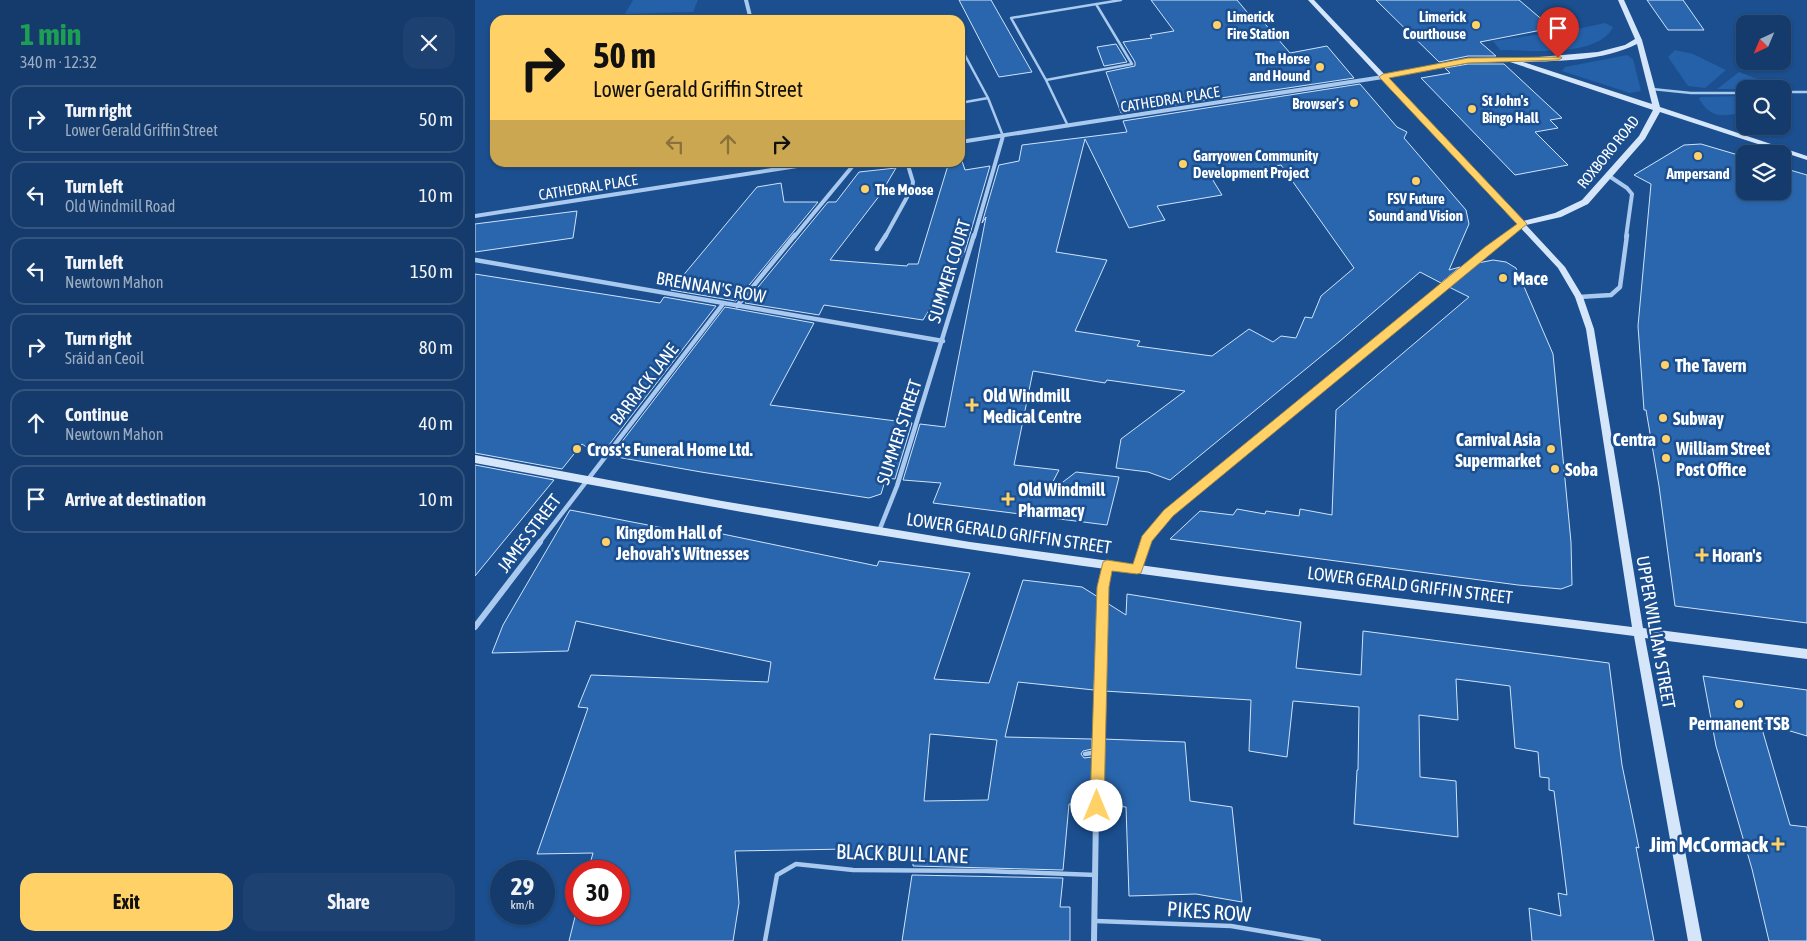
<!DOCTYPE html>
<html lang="en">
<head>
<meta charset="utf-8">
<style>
  body { margin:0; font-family:"Asap Condensed",sans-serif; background:#1d4271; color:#f1f3f6; height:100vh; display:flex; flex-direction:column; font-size:19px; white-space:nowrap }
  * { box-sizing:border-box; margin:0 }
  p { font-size:16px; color:#9dadc1 }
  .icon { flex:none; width:28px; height:28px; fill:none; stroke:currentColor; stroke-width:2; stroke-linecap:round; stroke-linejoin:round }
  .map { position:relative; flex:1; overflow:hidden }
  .side { display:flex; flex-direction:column; background:#143b6b; width:475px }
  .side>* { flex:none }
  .banner { position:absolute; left:15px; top:15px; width:475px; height:152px; border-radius:15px; box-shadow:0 1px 4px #0004,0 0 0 1px #33557e; background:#ffd166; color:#111; overflow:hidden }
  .needle { width:32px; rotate:224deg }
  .tools { position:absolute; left:1261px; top:15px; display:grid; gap:10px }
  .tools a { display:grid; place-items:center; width:55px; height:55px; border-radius:10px; background:#143b6b; box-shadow:0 1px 4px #0004,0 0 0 1px #33557e; font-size:25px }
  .speed { position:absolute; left:15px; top:860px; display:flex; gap:10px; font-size:25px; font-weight:700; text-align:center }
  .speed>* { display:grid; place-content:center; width:65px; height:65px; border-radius:50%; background:#143b6b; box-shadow:0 1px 4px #0004,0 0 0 1px #33557e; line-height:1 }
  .speed small { font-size:12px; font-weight:400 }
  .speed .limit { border:8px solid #d22; background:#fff; color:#111 }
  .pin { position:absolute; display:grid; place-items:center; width:42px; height:42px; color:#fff; margin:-51px -21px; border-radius:50% 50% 50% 0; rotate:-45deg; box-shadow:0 0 5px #0007 }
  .pin .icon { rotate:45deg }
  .me { position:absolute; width:55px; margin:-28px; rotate:0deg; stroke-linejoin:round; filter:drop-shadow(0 0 4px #0008) }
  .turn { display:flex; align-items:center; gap:18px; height:105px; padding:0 20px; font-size:22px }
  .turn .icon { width:65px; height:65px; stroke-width:2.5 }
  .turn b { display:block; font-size:35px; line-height:42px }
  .lanes { display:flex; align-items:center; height:48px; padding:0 20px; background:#0003; justify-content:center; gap:25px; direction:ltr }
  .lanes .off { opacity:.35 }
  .round { display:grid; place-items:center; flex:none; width:52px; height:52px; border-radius:15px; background:#1d4271 }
  .summary { display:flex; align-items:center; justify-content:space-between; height:85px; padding:0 20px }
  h1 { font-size:30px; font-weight:700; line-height:38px; color:#1e9e55 }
  .cta { display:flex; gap:10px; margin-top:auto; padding:10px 20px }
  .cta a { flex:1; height:58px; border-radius:15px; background:#ffd166; color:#111; font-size:20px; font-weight:700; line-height:58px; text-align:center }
  .cta a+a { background:#1d4271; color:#f1f3f6 }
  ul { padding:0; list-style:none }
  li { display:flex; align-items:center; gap:15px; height:68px; margin:0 10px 8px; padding:0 10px; border:2px solid #33557e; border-radius:15px }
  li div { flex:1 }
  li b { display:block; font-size:19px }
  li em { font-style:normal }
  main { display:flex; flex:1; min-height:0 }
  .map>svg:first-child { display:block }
  .green { fill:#2461a8 }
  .building { fill:#2a66ad; stroke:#cfe3fa; fill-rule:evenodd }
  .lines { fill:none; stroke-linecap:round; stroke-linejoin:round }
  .lane-far1 { stroke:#a9c9ee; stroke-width:2.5 }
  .lane { stroke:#a9c9ee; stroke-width:4.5 }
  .street-far2 { stroke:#a9c9ee; stroke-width:4 }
  .street-far1 { stroke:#a9c9ee; stroke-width:4.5 }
  .street { stroke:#a9c9ee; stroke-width:6 }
  .secondary { fill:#d6e6fa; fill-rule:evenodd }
  .route { fill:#ffd166; stroke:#a68842 }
  .poi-dot { fill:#ffd166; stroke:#1b4f8f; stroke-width:2 }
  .labels { text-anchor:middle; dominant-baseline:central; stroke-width:5; stroke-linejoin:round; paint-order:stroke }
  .far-poi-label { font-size:15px; font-weight:bold; fill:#fff; stroke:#1b4f8f; text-anchor:start }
  .far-street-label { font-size:15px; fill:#fff; stroke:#1b4f8f }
  .street-label { font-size:18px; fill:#fff; stroke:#1b4f8f }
  .poi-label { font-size:18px; font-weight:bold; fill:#fff; stroke:#1b4f8f; text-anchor:start }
  .near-poi-label { font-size:21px; font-weight:bold; fill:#fff; stroke:#1b4f8f; text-anchor:end }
  .near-street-label { font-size:21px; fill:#fff; stroke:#1b4f8f }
</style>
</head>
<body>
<main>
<section class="side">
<div class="summary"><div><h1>1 min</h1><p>340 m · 12:32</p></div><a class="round"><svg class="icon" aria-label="close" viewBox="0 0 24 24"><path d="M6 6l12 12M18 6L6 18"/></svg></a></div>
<ul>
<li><svg class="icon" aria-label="right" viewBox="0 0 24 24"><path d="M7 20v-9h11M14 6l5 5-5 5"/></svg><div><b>Turn right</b><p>Lower Gerald Griffin Street</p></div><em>50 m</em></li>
<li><svg class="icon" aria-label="left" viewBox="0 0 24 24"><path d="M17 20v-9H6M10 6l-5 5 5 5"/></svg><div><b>Turn left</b><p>Old Windmill Road</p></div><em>10 m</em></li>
<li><svg class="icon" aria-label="left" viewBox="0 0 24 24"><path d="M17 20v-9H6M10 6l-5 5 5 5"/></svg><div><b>Turn left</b><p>Newtown Mahon</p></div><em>150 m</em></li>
<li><svg class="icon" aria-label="right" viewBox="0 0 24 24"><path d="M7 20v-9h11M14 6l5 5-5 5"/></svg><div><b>Turn right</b><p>Sráid an Ceoil</p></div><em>80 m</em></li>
<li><svg class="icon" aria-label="ahead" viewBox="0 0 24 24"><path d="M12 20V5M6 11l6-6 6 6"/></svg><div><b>Continue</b><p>Newtown Mahon</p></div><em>40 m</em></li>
<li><svg class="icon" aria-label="arrive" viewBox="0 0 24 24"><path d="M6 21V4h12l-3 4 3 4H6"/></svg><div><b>Arrive at destination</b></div><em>10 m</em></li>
</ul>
<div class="cta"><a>Exit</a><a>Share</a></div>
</section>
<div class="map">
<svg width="1332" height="941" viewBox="0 0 1332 941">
  <rect width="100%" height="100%" fill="#1b4f8f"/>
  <path class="green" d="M158 0H223L218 12 150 14Z
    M1130 23 1138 27C1124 58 1053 50 1025 50L1018 41 1102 29Z
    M1200 50 1218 54 1251 70 1230 88 1213 86 1193 57Z
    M1152 55 1158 59 1166 91 1155 93 1087 71 1090 67Z
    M1264 72 1293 83 1294 87 1288 89H1242Z
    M1270 96V112C1248 116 1237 120 1224 99L1225 97Z"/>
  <path class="building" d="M484 0H516L557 72 524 77Z
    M676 0H762L777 18 784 17 815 53 852 46 879 78 646 113 631 72 660 66V62L648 42 677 38 675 35 699 31Z
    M901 0H1044L1077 28 1005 42 1021 56H993L964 62Z
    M1172 0H1208L1229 30H1193Z
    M641 44 652 62 629 66 622 47Z
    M993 64H1029L1087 118 1075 120 1083 128 1060 132 1093 165 1040 175 946 78 975 73 970 68Z
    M885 84 922 127 932 132 929 138 991 210 994 224 974 270 985 267 966 283 945 272 865 341 695 480 673 472 641 468 646 439 710 391 632 380 630 383 558 371 539 465 584 470 571 495 601 472 644 477 632 525 458 503 466 483 428 480 445 424 470 427 511 217 507 223 524 165 544 161 547 145 652 132 648 121ZM610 139 654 228 690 220 682 206 747 195 736 177 806 165 879 268 846 296 837 318 830 317 821 338 806 336 798 342 774 329 737 356 662 346 665 341 600 331 632 260 581 252Z
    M1226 144 1270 157V191H1308V168L1332 175V623L1200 606 1184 486 1171 410H1169L1163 326 1176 184 1159 175 1209 145Z
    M485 155 490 170 515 166 490 251 448 320 349 305 344 315 270 303 353 202H361L384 172 421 168 405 195 355 260 432 266 433 264H443L474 162H485Z
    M306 183 309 202H343L261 301 196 290 282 187Z
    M102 211 98 238 0 252V224Z
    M1018 260 1031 262 1041 268 1078 354 1096 542 1097 585 1086 589 1043 585 695 539 725 511 758 515 762 509 790 514 791 511 824 516 825 509 857 515 861 410 994 297 974 287 1003 263Z
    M0 274 185 303 189 297 241 306 127 454 120 453 107 444 87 469 0 453Z
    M250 307 339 323 295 405 437 423 420 479 411 478 406 494 394 498 226 472 136 456Z
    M0 465 79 480 0 576Z
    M95 510 230 536 233 531 402 566 404 561 495 573 459 679 514 683 548 580 607 587 623 597 619 690 543 682 530 737 617 739V749L608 751 606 754 609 758 617 757 616 805 594 804 588 870 438 866V861L374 856V849L260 851 264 903 258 941H94L101 913 144 914V871H113L118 853 62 854 113 708 103 707 116 675 293 682 296 662 101 621 93 651 17 653 28 625ZM455 734 522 740 513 800 449 801Z
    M652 594 826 622 821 668 886 675 888 631 1134 663 1147 765 1164 848 1161 847 1179 941H1057L1054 908 1086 916 1083 893 1092 895 1079 791 1074 790V778L1065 777 1063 752 1040 748 1035 686 981 679 983 720 944 715 945 777 981 781 983 837 879 824 882 770H883L884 707 818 701 812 757 774 751 776 700 629 691 632 603 651 615Z
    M1228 676 1332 690V736L1285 722 1315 825 1332 827V941H1294L1277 869 1241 746Z
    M627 739 710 742 715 801 757 807 767 902 721 894 654 896 651 807 626 805Z
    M437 875 588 878 585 907H595V941H427Z"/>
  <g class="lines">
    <path class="lane-far1" d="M485 46 513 98 528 136
      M571 80 657 64 621 4
      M1177 89 1216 93H1270
      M1308 92H1332
      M485 103 513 98
      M593 126 571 80 536 18 646 0"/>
    <path class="lane" d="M610 754 622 752
      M621 921 756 926 844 941
      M290 941 302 875 321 864 378 870 510 871 621 875"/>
    <path class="street-far2" d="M271 0 276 20
      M485 142 908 77
      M1134 176 1152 188 1157 194 1151 237
      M0 216 348 162
      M319 237 381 162
      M410 237 437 188 438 182 432 162
      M499 237 528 136
      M1030 237 1047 224"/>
    <path class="street-far1" d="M402 249 411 235
      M0 260 468 341
      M1104 297 1136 295 1145 287 1152 235
      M262 306 320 235
      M404 531 422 486 499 235
      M64 543 248 304
      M670 543 671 539 693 513 1031 235"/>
    <path class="street" d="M662 569 670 542
      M0 627 65 542
      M619 941 622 752 628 587 632 565"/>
    <path class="secondary" d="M833 0H839L910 75 993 58H1036L1041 59 1123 52 1150 45 1160 39 1143 0H1149L1167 40 1185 107 1332 156V160L1185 112 1170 139 1113 204 1086 217 1051 225 1090 267 1108 297 1119 329 1168 628 1332 649V659L1170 638 1227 941H1213L1159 636C937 608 714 583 493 549 328 524 164 494 0 463V455L247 501 495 542 745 576 1157 627 1111 329 1100 297 1083 268ZM1162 44 1177 104 1048 62C1085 61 1128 61 1162 44ZM993 62H1035L1178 110 1164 136 1107 200 1080 213 1048 221 913 78Z"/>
  </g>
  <path class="route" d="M1086 57 1087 58 1083 60 993 63 914 78 1052 224 698 516 677 541 666 573 662 574 637 571 634 587 629 806 627 811 622 813 617 811 615 806 622 587 628 562 632 560 658 564 667 536 689 510 1010 247 1042 224 904 77 908 74 993 58Z"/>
  <g class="poi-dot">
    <circle cx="742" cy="25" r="5"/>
    <circle cx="1001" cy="25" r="5"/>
    <circle cx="845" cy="67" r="5"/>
    <circle cx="879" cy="103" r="5"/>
    <circle cx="997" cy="109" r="5"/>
    <circle cx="1223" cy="156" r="5"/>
    <circle cx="708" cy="164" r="5"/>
    <circle cx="941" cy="181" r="5"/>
    <circle cx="390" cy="189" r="5"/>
    <circle cx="1028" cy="278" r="5"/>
    <circle cx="1190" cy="365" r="5"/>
    <path d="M494.5 397.5h5v5h5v5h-5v5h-5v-5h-5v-5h5z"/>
    <circle cx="1188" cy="418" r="5"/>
    <circle cx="1191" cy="439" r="5"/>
    <circle cx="102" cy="449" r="5"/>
    <circle cx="1076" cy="449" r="5"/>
    <circle cx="1191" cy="458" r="5"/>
    <circle cx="1080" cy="469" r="5"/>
    <path d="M530.5 491.5h5v5h5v5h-5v5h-5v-5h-5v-5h5z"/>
    <circle cx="131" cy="542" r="5"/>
    <path d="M1224.5 547.5h5v5h5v5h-5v5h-5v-5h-5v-5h5z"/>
    <circle cx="1264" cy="704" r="5"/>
    <path d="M1300.5 836.5h5v5h5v5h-5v5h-5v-5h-5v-5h5z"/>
  </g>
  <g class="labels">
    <g class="far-poi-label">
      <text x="752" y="16">Limerick<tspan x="752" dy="17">Fire Station</tspan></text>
      <text x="991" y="16" text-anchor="end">Limerick<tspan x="991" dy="17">Courthouse</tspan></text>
      <text x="835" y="58" text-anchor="end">The Horse<tspan x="835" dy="17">and Hound</tspan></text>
      <text x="1007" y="100">St John's<tspan x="1007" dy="17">Bingo Hall</tspan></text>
      <text x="869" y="103" text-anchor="end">Browser's</text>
      <text x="718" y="155">Garryowen Community<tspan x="718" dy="17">Development Project</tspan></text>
      <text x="1223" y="173" text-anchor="middle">Ampersand</text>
      <text x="400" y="189">The Moose</text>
      <text x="941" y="198" text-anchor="middle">FSV Future<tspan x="941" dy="17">Sound and Vision</tspan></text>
    </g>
    <g class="far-street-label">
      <text transform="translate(695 99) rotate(-9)">CATHEDRAL PLACE</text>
      <text transform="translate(1133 152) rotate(-51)">ROXBORO ROAD</text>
      <text transform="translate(113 187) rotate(-9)">CATHEDRAL PLACE</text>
    </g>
    <g class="street-label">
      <text transform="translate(474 271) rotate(-73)">SUMMER COURT</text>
      <text transform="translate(236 287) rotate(10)">BRENNAN'S ROW</text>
      <text transform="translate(169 384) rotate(-52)">BARRACK LANE</text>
      <text transform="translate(424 432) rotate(-72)">SUMMER STREET</text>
      <text transform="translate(54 533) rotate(-53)">JAMES STREET</text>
      <text transform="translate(534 533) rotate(8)">LOWER GERALD GRIFFIN STREET</text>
      <text transform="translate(935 585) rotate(7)">LOWER GERALD GRIFFIN STREET</text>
      <text transform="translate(1181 632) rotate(80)">UPPER WILLIAM STREET</text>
    </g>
    <g class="poi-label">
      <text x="1038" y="278">Mace</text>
      <text x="1200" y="365">The Tavern</text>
      <text x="508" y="395">Old Windmill<tspan x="508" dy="21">Medical Centre</tspan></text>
      <text x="1198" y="418">Subway</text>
      <text x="1066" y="439" text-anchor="end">Carnival Asia<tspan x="1066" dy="21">Supermarket</tspan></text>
      <text x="1181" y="439" text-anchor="end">Centra</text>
      <text x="1201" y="448">William Street<tspan x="1201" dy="21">Post Office</tspan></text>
      <text x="112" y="449">Cross's Funeral Home Ltd.</text>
      <text x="1090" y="469">Soba</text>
      <text x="543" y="489">Old Windmill<tspan x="543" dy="21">Pharmacy</tspan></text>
      <text x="141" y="532">Kingdom Hall of<tspan x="141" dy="21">Jehovah's Witnesses</tspan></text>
      <text x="1237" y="555">Horan's</text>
      <text x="1264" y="723" text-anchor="middle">Permanent TSB</text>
    </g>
    <g class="near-poi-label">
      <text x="1293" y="844">Jim McCormack</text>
    </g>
    <g class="near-street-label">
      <text transform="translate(427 853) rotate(2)">BLACK BULL LANE</text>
      <text transform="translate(734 911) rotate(4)">PIKES ROW</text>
    </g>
  </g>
</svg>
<div class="tools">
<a><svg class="needle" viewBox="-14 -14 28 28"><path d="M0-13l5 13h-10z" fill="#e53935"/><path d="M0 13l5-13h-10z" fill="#9dadc1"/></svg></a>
<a><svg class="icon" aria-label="search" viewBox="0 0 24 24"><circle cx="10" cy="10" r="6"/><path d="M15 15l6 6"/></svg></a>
<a><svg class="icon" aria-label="layers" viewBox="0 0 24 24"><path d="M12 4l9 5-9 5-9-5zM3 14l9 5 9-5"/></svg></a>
</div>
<div class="speed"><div>29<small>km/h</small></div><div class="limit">30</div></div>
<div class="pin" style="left:1083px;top:58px;background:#d93025"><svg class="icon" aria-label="arrive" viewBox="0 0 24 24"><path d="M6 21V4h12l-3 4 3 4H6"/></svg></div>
<svg class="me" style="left:622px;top:806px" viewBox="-20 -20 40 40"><circle r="19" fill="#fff"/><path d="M0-13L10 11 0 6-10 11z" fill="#ffd166"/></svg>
<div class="banner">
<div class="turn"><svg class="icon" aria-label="right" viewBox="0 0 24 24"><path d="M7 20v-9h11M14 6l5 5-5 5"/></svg><div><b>50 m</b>Lower Gerald Griffin Street</div></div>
<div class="lanes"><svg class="icon off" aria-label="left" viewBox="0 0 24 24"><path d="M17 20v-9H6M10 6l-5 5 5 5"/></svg><svg class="icon off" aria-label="ahead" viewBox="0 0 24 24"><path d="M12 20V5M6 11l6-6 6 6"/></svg><svg class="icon" aria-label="right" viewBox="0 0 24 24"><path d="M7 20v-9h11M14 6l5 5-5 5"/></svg></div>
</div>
</div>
</main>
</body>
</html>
